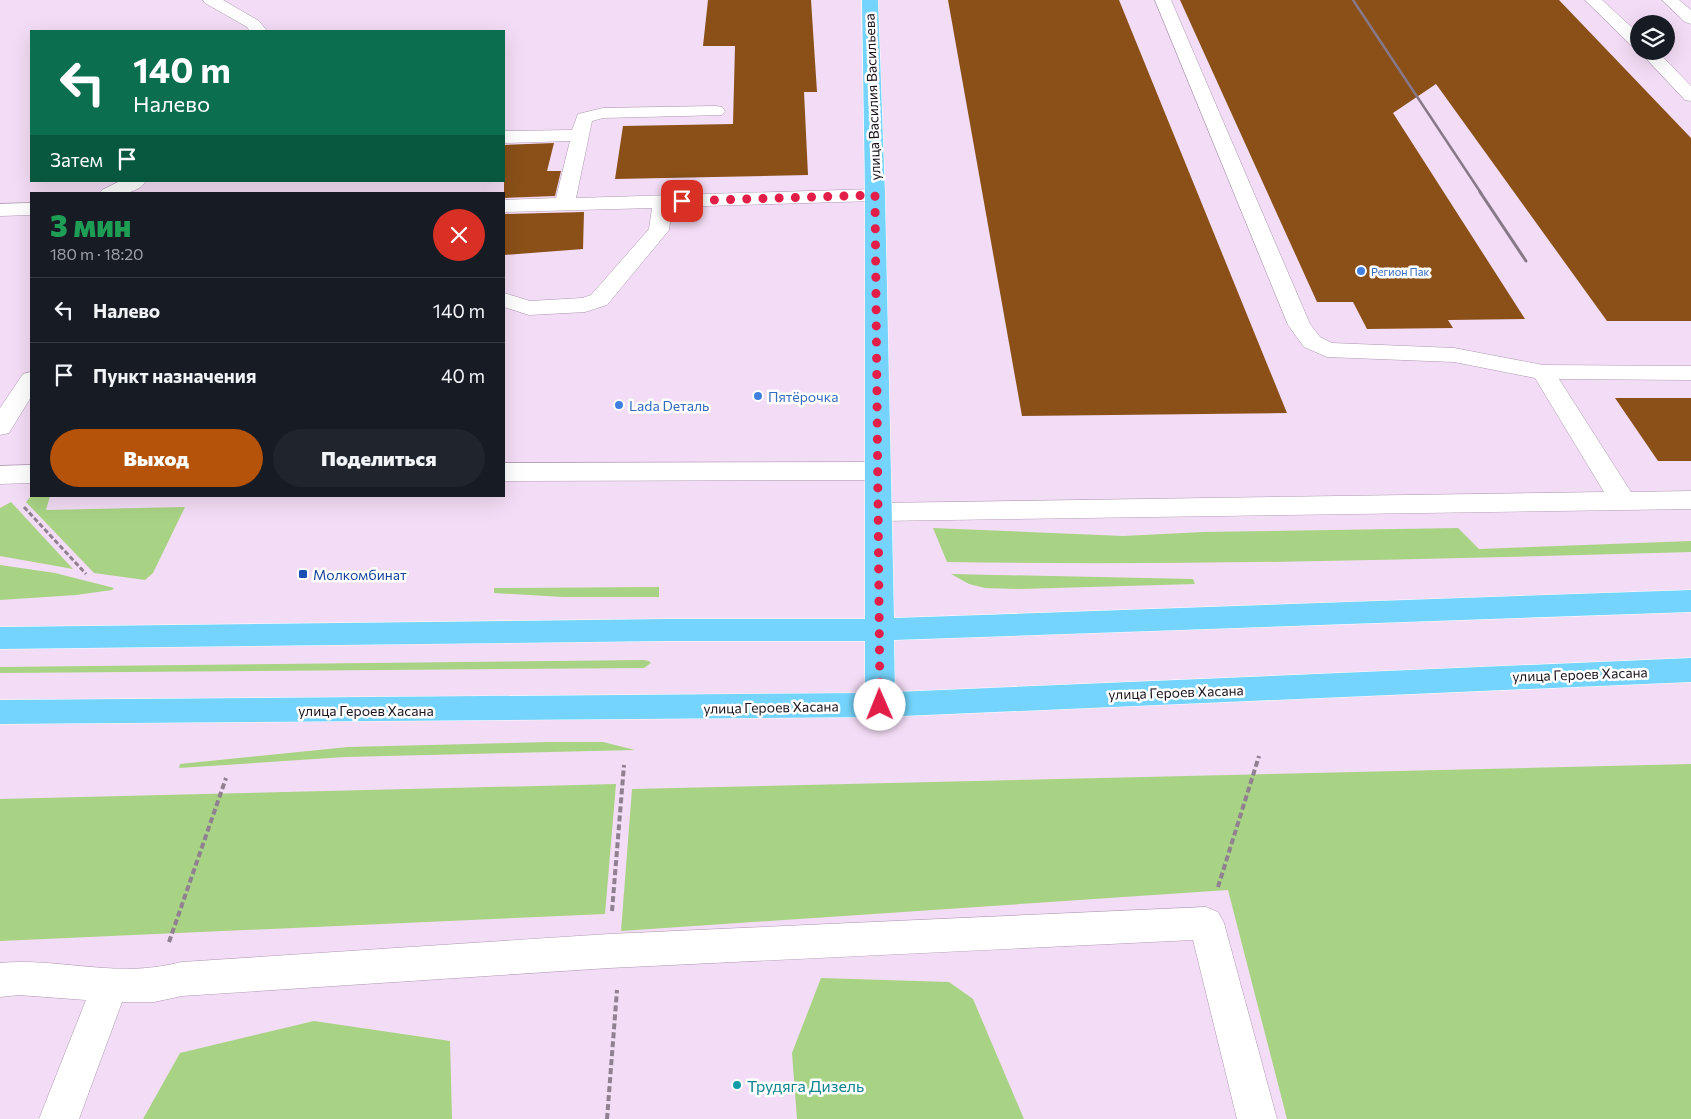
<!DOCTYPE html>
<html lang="ru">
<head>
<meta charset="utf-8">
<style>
  body { margin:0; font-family:Commissioner,sans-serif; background:#20242c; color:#f1f3f6; height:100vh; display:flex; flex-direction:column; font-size:19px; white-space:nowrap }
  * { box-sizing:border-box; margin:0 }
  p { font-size:16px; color:#9ea1a6 }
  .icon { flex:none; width:28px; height:28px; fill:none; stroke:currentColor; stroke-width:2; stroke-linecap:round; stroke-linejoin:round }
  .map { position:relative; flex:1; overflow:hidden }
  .drawer { position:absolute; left:30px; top:192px; width:475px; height:305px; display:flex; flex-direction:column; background:#171b24; border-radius:0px; box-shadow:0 5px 20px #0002 }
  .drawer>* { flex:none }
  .top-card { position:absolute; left:30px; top:30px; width:475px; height:152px; border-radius:0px; box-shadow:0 5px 20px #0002; background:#0b6e4f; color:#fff; overflow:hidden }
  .buttons { position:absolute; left:1630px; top:15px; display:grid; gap:10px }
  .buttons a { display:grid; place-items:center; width:45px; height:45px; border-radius:50%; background:#171b24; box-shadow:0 5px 20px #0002; font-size:25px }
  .pin { position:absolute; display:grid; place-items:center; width:42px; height:42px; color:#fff; margin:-21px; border-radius:10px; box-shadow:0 2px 8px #0006 }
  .me { position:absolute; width:55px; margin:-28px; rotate:359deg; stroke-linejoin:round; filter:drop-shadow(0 0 4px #0008) }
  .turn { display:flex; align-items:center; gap:18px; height:105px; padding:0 20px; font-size:22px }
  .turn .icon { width:65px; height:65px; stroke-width:2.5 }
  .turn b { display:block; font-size:35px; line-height:42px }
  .then { display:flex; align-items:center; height:48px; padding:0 20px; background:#0003; gap:10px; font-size:19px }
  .round { display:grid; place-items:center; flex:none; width:52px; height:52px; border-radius:26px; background:#20242c }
  .headline { display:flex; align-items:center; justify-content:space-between; height:85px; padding:0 20px }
  h1 { font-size:30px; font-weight:800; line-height:38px; color:#1e9e55 }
  .button { display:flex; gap:10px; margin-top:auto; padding:10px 20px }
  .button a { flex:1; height:58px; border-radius:30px; background:#b45309; color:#fff; font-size:20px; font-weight:800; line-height:58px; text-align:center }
  .button a+a { background:#20242c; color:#f1f3f6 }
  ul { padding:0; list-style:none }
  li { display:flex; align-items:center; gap:15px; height:65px; padding:0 20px; border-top:1px solid #363941 }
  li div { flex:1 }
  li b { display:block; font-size:19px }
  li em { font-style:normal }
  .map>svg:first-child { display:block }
  .green { fill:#a8d384 }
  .building { fill:#8a5018 }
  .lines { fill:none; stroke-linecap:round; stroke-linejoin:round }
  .minor-casing { stroke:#ad98b0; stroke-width:1 }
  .major-casing { stroke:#fff; stroke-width:1 }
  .path-far1 { stroke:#908091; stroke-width:3; stroke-dasharray:5 2.5; stroke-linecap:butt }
  .path { stroke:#908091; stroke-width:4; stroke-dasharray:6 3; stroke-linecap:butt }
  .minor { fill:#fff; fill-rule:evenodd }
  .major { fill:#74d4fd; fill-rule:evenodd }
  .rail-far1 { stroke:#887889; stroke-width:2.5 }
  .rail { stroke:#887889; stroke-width:3 }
  .route { stroke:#e11d48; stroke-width:9; stroke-dasharray:0 16.2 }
  .shop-dot { fill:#3f7fe0; stroke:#fff; stroke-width:2 }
  .transit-dot { fill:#1a4fb4; stroke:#fff; stroke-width:2 }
  .culture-dot { fill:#0f9aa8; stroke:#fff; stroke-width:2 }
  .labels { text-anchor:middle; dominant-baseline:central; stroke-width:5; stroke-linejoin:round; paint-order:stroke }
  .far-shop-label { font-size:11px; fill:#366cbe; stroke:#fff; text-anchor:start }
  .street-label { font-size:14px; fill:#1a121b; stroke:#fff }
  .shop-label { font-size:14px; fill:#366cbe; stroke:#fff; text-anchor:start }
  .transit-label { font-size:14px; fill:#164399; stroke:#fff; text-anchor:start }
  .near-culture-label { font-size:16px; fill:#0d838f; stroke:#fff; text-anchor:start }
</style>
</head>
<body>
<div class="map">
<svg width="1691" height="1119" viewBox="0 0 1691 1119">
  <rect width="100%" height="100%" fill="#f3dcf5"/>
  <path class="green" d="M31 496H50L46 510 185 507 153 573 145 580 94 573 26 502Z
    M11 502 73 569 0 556V508Z
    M933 528 1123 536 1203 532 1458 528 1479 549 1691 541V552C1443 559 1195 566 947 562Z
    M0 565 55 573 114 588 112 590 76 595 0 600Z
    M951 574 1193 579 1195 584 1020 589 985 588 969 584Z
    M659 587V597H563L494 593V588Z
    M644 660 649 661 651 663 644 668 0 673V667Z
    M549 742H603L635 750 345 757 179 768 180 764 348 747Z
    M1691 764V1119H1287L1228 890 621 931 632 789Z
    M616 784 605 914 0 941V799Z
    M821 978 949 982 973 999 1024 1119H797L792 1053Z
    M314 1021 450 1041 452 1119H143L180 1053Z"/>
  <path class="building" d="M708 0H811L817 92H804L808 175 615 179 623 126 733 124 735 46H703Z
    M948 0H1119L1287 413 1022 416Z
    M1180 0H1559L1691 138V321H1607L1436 84 1393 113 1525 319 1448 320 1453 328 1367 329 1353 302H1317Z
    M554 143 547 171H561L555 196 504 198V145Z
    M584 212 583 249 504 255V214Z
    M1615 398H1691V461H1658Z"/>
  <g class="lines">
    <defs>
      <path id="minor" d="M203 0H223L259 21 267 31H250L247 27 205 3Z
        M1155 0H1171L1310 324 1320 337 1332 343 1454 348 1543 365 1691 366V380L1559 379 1631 492 1691 491V509L878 521 869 518 865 512 869 506 878 503 1604 492 1535 378 1454 362 1327 357 1304 347 1288 325Z
        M1585 0H1602L1639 34V48L1633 47Z
        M1662 0H1679L1691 10V24L1685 22Z
        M1639 51H1657L1691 86V101L1685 100Z
        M716 106 722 107 725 111 722 115 603 118 592 121 576 198 875 189 882 191 885 195 882 199 875 201 672 207 669 230 607 305 585 312 529 315 504 307V293L530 301 582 298 591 295 649 229 652 208 504 212V200L556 198 570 141 504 143V131L572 130 578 114 603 108Z
        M120 181H146C136 196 115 194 99 194L102 190Z
        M31 203V215L0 216V204Z
        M31 372V397L9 433 0 435V408L23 374Z
        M878 462 887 465 891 471 887 477 878 480 504 481V463Z
        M31 465V483L0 484V466Z
        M1206 907 1218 912 1224 923 1277 1119H1237L1193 940 609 968 182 996 154 1002H122L79 1119H39L86 1000 19 995 0 997V963C51 958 105 974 155 967 164 966 173 964 182 962L609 934Z"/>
      <path id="major" d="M862 0H878L885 195 894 618 1691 590V612L894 640 895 692 1691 658V682L880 717 0 724V700L865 693V641H668L0 649V627L668 619H865V195Z"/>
    </defs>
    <use href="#minor" class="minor-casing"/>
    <use href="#major" class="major-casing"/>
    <path class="path-far1" d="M24 507 86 574"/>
    <path class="path" d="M1218 887 1259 756
      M612 911 624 765
      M169 942 226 778
      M607 1119 617 990"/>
    <use href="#minor" class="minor"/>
    <use href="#major" class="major"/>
    <path class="rail-far1" d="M1353 0 1481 193"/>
    <path class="rail" d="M1480 192 1526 261"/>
  </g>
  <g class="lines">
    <path class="route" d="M682 201 875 195 880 705"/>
  </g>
  <g class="shop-dot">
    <circle cx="1361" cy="271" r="5"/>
    <circle cx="758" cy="396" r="5"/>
    <circle cx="619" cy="405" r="5"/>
  </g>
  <rect class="transit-dot" x="298" y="569" width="10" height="10" rx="2.5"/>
  <circle class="culture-dot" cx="737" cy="1085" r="5"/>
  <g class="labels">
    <g class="far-shop-label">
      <text x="1371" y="271">Регион Пак</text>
    </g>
    <g class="street-label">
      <text transform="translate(872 97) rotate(-92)">улица Василия Васильева</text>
      <text transform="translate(1580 674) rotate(-2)">улица Героев Хасана</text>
      <text transform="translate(1176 692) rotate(-2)">улица Героев Хасана</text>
      <text transform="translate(771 707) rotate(-1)">улица Героев Хасана</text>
      <text x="366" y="710">улица Героев Хасана</text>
    </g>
    <g class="shop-label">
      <text x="768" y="396">Пятёрочка</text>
      <text x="629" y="405">Lada Dеталь</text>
    </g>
    <g class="transit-label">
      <text x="313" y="574">Молкомбинат</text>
    </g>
    <g class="near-culture-label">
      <text x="747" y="1085">Трудяга Дизель</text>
    </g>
  </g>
</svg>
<div class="buttons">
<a><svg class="icon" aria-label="layers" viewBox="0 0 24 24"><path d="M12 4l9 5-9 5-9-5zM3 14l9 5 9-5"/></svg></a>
</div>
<div class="pin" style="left:682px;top:201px;background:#d93025"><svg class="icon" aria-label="arrive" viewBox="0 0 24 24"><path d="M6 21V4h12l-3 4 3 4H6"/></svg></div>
<svg class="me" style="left:880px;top:705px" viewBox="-20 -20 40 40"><circle r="19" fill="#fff"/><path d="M0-13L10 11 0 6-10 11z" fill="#e11d48"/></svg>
<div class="top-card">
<div class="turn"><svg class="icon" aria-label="left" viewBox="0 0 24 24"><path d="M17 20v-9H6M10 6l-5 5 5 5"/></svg><div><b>140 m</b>Налево</div></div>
<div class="then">Затем<svg class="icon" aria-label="arrive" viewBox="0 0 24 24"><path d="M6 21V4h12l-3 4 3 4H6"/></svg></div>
</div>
<section class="drawer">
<div class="headline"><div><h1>3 мин</h1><p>180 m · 18:20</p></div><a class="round" style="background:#d93025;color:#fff"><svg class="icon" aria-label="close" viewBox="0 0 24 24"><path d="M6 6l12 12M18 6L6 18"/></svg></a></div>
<ul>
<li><svg class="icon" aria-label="left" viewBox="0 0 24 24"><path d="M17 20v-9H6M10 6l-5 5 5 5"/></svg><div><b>Налево</b></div><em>140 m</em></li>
<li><svg class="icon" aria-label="arrive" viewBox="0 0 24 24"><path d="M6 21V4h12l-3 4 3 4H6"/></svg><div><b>Пункт назначения</b></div><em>40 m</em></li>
</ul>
<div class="button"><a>Выход</a><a>Поделиться</a></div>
</section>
</div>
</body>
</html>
